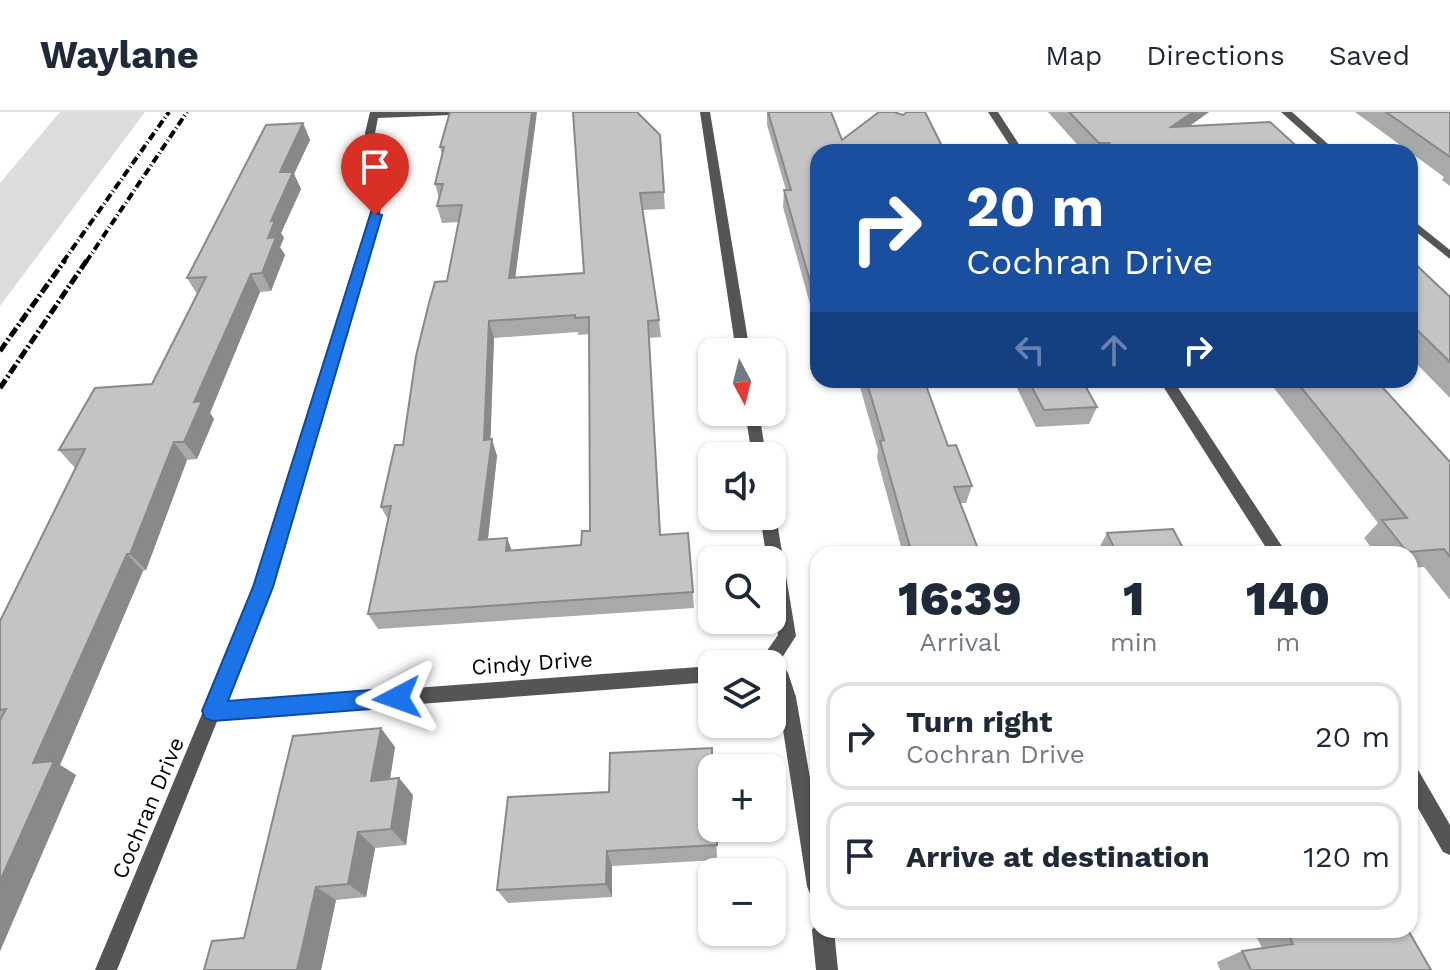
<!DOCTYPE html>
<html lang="en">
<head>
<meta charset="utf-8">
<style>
  body { margin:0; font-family:"Work Sans",sans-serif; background:#f6f6f7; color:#1f2937; height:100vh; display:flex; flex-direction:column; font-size:30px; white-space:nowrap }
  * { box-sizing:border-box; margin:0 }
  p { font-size:26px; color:#747a83 }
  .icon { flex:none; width:44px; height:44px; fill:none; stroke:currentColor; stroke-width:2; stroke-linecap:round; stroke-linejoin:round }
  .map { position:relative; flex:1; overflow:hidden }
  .side { position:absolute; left:810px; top:434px; width:608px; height:392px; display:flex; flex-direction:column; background:#fff; border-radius:24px; box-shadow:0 2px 6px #0004 }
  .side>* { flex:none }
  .guide { position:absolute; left:810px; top:32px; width:608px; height:244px; border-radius:24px; box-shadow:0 2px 6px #0004; background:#1a4fa0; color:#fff; overflow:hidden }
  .needle { width:52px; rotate:173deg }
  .buttons { position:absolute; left:698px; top:226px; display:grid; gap:16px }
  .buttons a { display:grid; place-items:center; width:88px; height:88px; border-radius:16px; background:#fff; box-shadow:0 2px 6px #0004; font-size:40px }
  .pin { position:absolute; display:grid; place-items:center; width:68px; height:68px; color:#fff; margin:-82px -34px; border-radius:50% 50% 50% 0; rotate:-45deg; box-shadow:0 0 8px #0007 }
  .pin .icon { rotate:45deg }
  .me { position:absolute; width:88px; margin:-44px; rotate:266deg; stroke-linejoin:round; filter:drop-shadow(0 0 6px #0008) }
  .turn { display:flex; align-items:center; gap:28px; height:168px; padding:0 24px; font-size:36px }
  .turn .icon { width:104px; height:104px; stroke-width:2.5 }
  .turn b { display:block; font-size:56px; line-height:68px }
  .lanes { display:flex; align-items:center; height:76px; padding:0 24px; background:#0003; justify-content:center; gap:40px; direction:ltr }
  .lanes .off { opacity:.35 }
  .eta { display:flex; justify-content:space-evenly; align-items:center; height:136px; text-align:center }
  .eta b { font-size:48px; font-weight:800; line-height:56px }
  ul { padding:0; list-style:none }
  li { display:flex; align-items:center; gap:24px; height:108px; margin:0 16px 12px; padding:0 8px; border:4px solid #e0e1e3; border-radius:24px }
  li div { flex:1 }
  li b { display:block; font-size:30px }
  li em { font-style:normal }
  header { display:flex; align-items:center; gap:48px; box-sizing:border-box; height:112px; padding:0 40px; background:#fff; border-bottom:2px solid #e0e1e3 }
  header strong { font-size:38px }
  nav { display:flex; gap:44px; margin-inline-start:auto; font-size:28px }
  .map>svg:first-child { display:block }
  .green { fill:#dcdcdc }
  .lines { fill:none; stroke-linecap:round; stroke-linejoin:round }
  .lane { fill:#555; fill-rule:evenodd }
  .street { fill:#555; fill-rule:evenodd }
  .rail-far1 { stroke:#000; stroke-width:4; stroke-dasharray:8 3 1 3; stroke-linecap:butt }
  .rail { stroke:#000; stroke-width:5; stroke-dasharray:10 3 2 3; stroke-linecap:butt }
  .wall { fill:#a9a9a9; fill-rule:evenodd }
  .shaded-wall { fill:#898989 }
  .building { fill:#c4c4c4; stroke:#898989; stroke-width:2; fill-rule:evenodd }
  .route { fill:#1a73e8; stroke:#114b97; stroke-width:2 }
  .labels { text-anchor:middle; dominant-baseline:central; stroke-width:6; stroke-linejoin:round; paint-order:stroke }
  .street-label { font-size:22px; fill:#000; stroke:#fff }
</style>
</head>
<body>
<header>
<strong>Waylane</strong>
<nav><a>Map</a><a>Directions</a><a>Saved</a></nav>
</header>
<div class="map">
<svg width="1450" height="858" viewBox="0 0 1450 858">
  <rect width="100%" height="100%" fill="#fff"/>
  <path class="green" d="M60 0H145L0 194V71Z"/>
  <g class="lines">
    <path class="lane" d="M770 541 776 543 788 561 796 585 818 712V785L810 782 807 774 778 585 772 567V552H762L761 549 764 543Z
      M818 809V818H834L838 858H816L812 818Z"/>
    <path class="street" d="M370 0H456L451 3 378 6 375 21 383 70 380 103 271 475 225 590 712 554V570L218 607 117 858H95L255 475 370 103 373 70 365 21Z
      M700 0H710L750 240H736Z
      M988 0H998L1024 40H1014Z
      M1281 0H1292L1337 40H1326Z
      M1410 106 1450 138V147L1410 115Z
      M1159 268H1173L1287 442H1270Z
      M745 300H759L766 344H752Z
      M772 399 776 404 796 524 776 555 772 556V552H752L755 546 764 543 778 523 772 482V448H767L760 404H772Z
      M1410 653 1417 656 1450 713V743L1443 740 1410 682Z"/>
    <path class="rail-far1" d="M63 150 169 0
      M86 150 187 0"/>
    <path class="rail" d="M0 239 65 148
      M0 276 87 148"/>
  </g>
  <path class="wall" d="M450 0 516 165 584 161 660 23 665 97 643 98 659 208 661 225 649 226 661 423 688 421 694 496 378 517 368 502 388 408 381 395 403 333 447 169 459 110 442 111 437 94 439 86 435 72 442 43 440 35ZM578 220V223L589 222 590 419 581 433 512 439 507 426 488 427 497 344 490 327 494 226Z
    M767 0H831L842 28 903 3 925 0 818 40V221L783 95 784 78H786L767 13Z
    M1048 0H1209L1189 14 1303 40H1084Z
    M1355 0H1450V74L1442 68 1444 65Z
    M303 11 310 28 294 62 301 77 281 121 284 126 280 135 285 143 271 179 260 180 210 301 214 307 197 347 187 348 146 458 143 459 60 653 76 663 0 839V509L75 356 59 338 152 272 197 182 187 166Z
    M1410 147 1450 185V286L1410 245Z
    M858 268H924L948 334 972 374 966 391H961L980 442H903L877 346 878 338Z
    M1013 268H1082L1097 295 1089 312 1036 315Z
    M1276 268H1386L1381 274 1450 350V488L1424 455 1410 456V442H1376L1364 426 1378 411 1274 276 1278 270Z
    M1107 421 1186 442H1100L1098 438Z
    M395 635 390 667 399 666 413 683 406 733 375 736 366 785 336 788 321 858H204L244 826Z
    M508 685 716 716 717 748 612 754V785L508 791 497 778Z
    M1253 818H1408L1431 858H1220L1217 850 1242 839 1262 836Z"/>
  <path class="shaded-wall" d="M532 0H537L513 183 509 166Z
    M1193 0H1209L1163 33 1171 15Z
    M303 11 310 28 294 62 301 77 281 121 284 126 280 135 285 143 271 179 262 161 280 60Z
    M251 162 260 180 210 301 214 307 197 347 184 330 194 290Z
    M489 209 494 226 490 344 492 327 497 344 486 444 479 428Z
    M174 330 187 348 146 458 130 442Z
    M507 426 513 442 506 439Z
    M127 442 143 459 60 653 76 663 0 839V769L33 651Z
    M381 616 395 635 387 686 371 669Z
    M399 666 413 683 406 733 391 717Z
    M358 720 375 736 366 785 348 772Z
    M607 739 612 754V785L606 772Z
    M316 775 336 788 321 858H297Z"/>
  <path class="building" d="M450 0H532L509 166 584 161 573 0H637L660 23 664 80 640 81 659 208 648 209 660 423 688 421 693 480 368 502 391 394 381 395 395 333H403L416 244 429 191 435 170 447 169 462 93 437 94 443 72H435L444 35H440ZM575 203V206L589 205 590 419H582L581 433 506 439 507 426 479 428 492 327 484 328 489 209Z
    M768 0H831L842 28 879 0H894L903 3 907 0H925L945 40H818V197L784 78H791Z
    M1069 0H1193L1171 15 1270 10 1303 40H1116L1109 31H1099Z
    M1386 0H1450V45Z
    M303 11 280 60H293L271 109 275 108 268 126 276 125 262 161 251 162 194 290 202 289 184 330H174L130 442H127L33 651 54 649 0 769V608L6 597 0 598V509L85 337 59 338 95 276 152 272 206 165 187 166 266 13Z
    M1410 147 1450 185V250L1410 211Z
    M866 268H924L948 334 956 333 972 374 954 375 980 442H912L880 329 884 328Z
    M1028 268H1082L1097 295 1044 298Z
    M1295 268H1376L1450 350V445L1444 437 1407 440 1382 408 1407 406Z
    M1173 417 1186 442H1117L1107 421Z
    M381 616 371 669 399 666 391 717 358 720 348 772 316 775 297 858H204L212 829 244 826 293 624Z
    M712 636V716H716L717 733 607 739 606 772 497 778 508 685 609 680 610 641Z
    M1286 818H1408L1431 858H1251L1242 839 1293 832Z"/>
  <path class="route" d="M371 100 382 103 273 475 228 589 397 576 405 579 408 586 405 593 397 595 213 609 205 606 202 599 253 475Z"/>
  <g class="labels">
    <g class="street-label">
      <text transform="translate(532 551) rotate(-4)">Cindy Drive</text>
      <text transform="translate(148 696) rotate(-67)">Cochran Drive</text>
    </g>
  </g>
</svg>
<div class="buttons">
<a><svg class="needle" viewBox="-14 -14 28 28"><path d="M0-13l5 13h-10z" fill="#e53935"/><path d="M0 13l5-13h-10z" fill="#747a83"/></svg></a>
<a><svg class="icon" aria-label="sound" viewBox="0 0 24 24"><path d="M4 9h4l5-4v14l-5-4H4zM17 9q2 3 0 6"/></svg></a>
<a><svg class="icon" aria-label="search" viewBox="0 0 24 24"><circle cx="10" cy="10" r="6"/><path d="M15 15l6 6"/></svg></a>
<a><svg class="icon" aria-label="layers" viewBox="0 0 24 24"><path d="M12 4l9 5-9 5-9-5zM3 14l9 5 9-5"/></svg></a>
<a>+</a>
<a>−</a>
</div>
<div class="pin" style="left:375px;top:103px;background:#d93025"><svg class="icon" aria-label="arrive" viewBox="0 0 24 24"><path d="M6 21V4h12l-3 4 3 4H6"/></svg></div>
<svg class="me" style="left:397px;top:586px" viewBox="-20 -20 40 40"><path d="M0-17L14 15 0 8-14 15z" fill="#1a73e8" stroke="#fff" stroke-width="4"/></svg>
<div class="guide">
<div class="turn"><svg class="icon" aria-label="right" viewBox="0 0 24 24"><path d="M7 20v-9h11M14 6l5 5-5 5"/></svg><div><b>20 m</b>Cochran Drive</div></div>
<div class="lanes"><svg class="icon off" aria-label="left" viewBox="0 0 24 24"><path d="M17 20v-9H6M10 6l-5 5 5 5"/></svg><svg class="icon off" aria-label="ahead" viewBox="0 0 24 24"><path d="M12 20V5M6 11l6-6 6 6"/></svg><svg class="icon" aria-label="right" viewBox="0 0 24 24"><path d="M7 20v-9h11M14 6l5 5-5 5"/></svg></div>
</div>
<section class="side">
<div class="eta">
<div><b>16:39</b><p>Arrival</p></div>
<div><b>1</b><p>min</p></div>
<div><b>140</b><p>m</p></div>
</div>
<ul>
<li><svg class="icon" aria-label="right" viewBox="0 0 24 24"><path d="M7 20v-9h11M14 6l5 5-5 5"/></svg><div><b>Turn right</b><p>Cochran Drive</p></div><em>20 m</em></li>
<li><svg class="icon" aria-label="arrive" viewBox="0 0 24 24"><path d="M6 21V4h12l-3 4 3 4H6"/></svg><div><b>Arrive at destination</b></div><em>120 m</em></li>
</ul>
</section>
</div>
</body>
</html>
